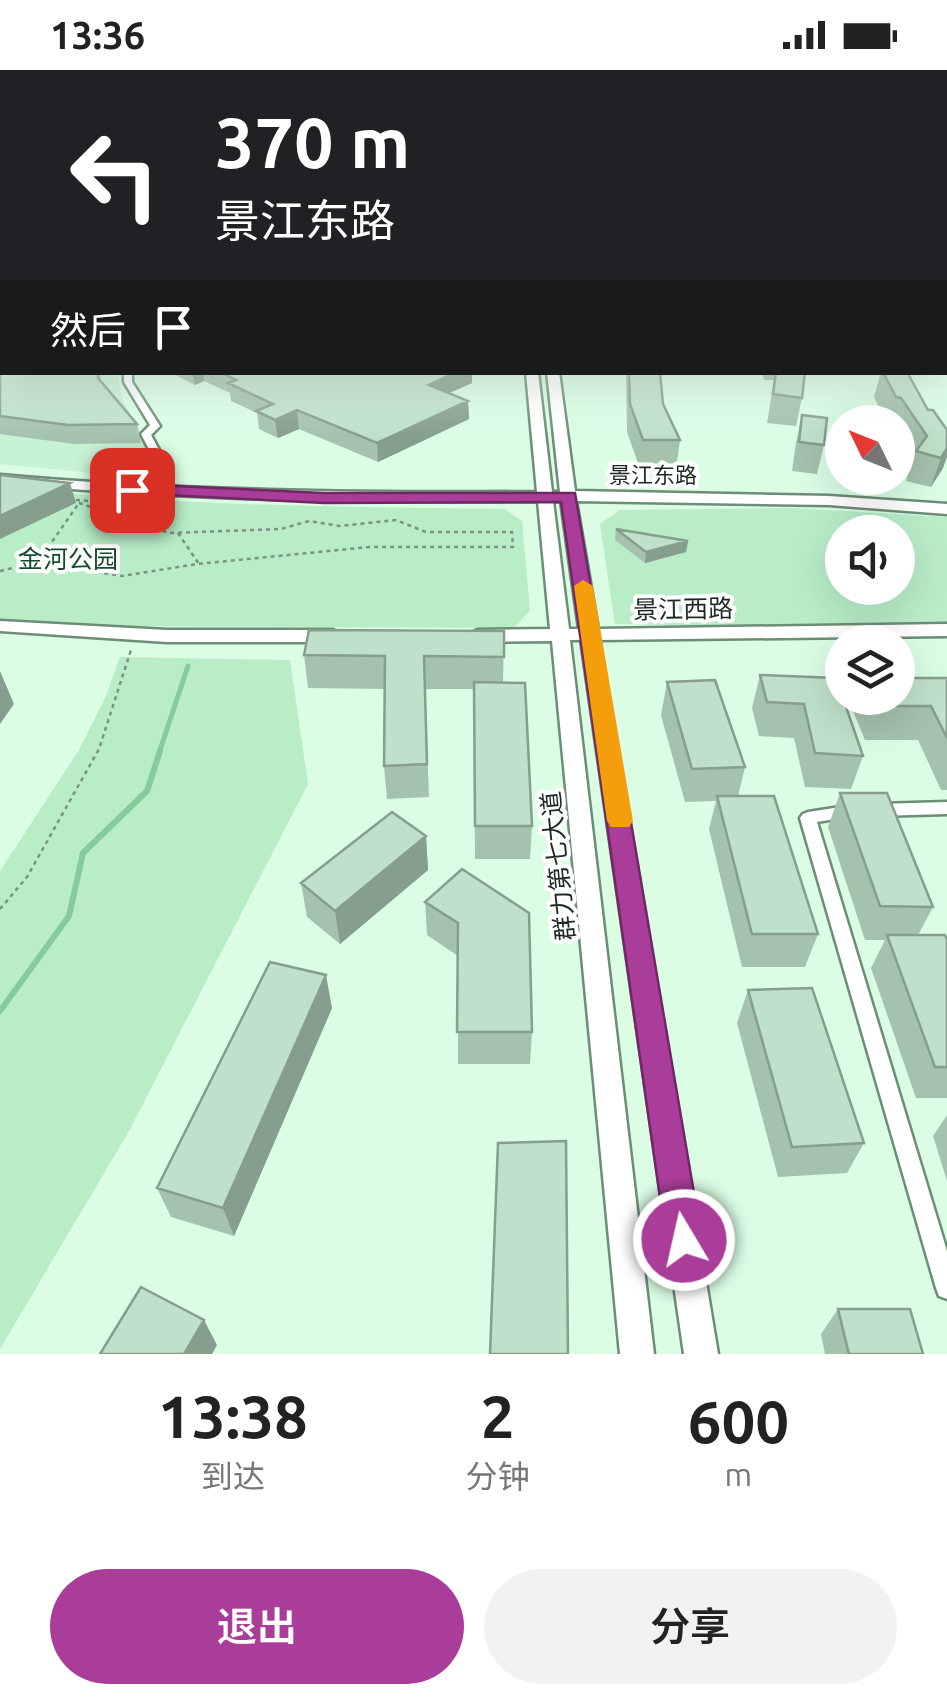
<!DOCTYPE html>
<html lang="zh">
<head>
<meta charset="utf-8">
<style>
  body { margin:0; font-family:Ubuntu,"Noto Sans SC",sans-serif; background:#f2f2f2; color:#222; height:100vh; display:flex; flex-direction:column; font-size:38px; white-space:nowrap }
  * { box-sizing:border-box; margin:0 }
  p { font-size:32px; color:#767676 }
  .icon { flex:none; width:55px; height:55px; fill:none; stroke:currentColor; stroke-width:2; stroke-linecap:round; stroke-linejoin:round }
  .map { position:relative; height:1284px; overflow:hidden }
  .details { display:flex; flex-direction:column; background:#fff; flex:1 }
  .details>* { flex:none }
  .top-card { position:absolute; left:0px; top:0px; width:948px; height:305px; box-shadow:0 10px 40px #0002; background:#202124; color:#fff; overflow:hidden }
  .needle { width:65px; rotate:313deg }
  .tools { position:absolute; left:825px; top:335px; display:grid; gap:20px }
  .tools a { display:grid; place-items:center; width:90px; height:90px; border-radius:50%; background:#fff; box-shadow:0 10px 40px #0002; font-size:50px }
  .pin { position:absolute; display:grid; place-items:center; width:85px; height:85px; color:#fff; margin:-42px; border-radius:20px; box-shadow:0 5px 15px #0006 }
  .me { position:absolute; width:110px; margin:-55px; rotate:351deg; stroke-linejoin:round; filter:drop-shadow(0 0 8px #0008) }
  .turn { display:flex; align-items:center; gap:35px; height:210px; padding:0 50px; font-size:45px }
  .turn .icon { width:130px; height:130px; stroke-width:2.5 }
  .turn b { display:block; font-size:70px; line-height:85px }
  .then { display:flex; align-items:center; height:95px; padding:0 50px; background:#0003; gap:20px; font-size:38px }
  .eta { display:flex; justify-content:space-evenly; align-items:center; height:170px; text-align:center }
  .eta b { font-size:60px; font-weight:600; line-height:70px }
  .cta { display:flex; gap:20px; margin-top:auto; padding:20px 50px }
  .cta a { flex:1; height:115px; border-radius:60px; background:#ab3d9a; color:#fff; font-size:40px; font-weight:600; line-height:115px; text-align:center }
  .cta a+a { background:#f2f2f2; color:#222 }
  .status { display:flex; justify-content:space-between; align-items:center; height:70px; padding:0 50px; background:#fff; direction:ltr }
  .status svg { height:28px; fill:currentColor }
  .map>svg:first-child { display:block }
  .built { fill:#c8f2d4 }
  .green { fill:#b8edc8; fill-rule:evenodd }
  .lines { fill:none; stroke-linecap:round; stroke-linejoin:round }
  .stream-far1 { stroke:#86cb9c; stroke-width:5 }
  .stream { stroke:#86cb9c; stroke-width:6 }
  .minor-casing { stroke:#6d8d76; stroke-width:5 }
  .secondary-casing { stroke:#6d8d76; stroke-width:5 }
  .path { stroke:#7b9382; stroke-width:2.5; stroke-dasharray:4 4; stroke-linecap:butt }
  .minor { fill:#fff; fill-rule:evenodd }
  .secondary { fill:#fff; fill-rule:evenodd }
  .wall { fill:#a4c2ad }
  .shaded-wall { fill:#869e8d }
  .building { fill:#bfe1c9; stroke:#869e8d; stroke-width:2.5 }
  .route { fill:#ab3d9a; stroke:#6f2864; stroke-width:2.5 }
  .slow { fill:#f59e0b }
  .labels { text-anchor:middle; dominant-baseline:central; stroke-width:8; stroke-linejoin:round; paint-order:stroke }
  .far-street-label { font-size:22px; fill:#1d2a21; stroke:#fff }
  .park-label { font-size:25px; fill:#164a2c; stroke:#fff }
  .street-label { font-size:25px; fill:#1d2a21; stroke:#fff }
</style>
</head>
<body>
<div class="status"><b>13:36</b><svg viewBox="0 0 49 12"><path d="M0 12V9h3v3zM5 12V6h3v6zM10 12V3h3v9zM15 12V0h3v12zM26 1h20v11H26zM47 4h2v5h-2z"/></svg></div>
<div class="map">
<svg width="947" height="1284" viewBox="0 0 947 1284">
  <rect width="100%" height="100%" fill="#dafde4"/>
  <path class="built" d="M0 187 2 302 118 303 122 328 156 391 133 407 0 394Z"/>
  <path class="green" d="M0 416C168 436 335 437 504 439L522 451 530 540 514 558 106 556 0 550Z
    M794 438 947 447V556L875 559 615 554 600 454 620 440ZM842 462H898V518H842Z
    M120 587 290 590 308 714 129 1061 0 1279V801L79 680 106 626Z"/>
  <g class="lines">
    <path class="stream-far1" d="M159 683 188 596"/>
    <path class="stream" d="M0 941 69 846 83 783 147 721 160 681"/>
    <defs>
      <path id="minor" d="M124 302H132V312L160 356 151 365 165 391 170 422 169 424H161L160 422 155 391 141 364 150 355 124 312Z
        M947 732V744L878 746 873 744 870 740 873 736 878 734Z
        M847 736 852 738 855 742 852 746 817 752 947 1181V1229L939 1226 936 1218 800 748 803 744 808 742Z"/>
      <path id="secondary" d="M526 302H538L552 422H560L547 302H559L575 421 829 426 947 434V444L829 435 576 431 598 559 947 554V566L599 570 718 1284H684L581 570H570L654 1284H620L552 571 477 572 468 566 477 560 550 559 538 431C358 432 179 430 0 413V405C179 421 357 423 537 422ZM553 431H561L579 559H569Z
        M0 551 167 560H333L342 566 333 572H167L0 561Z"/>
    </defs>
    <use href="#minor" class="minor-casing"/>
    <use href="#secondary" class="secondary-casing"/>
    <path class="path" d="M76 430 155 436
      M79 433 169 463 281 459 309 451 340 456 396 450 426 462H512L513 477H369L197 494 122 506 38 492Z
      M178 463 199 494
      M0 501 38 492
      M0 839 27 807 99 679 131 580"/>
    <use href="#minor" class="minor"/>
    <use href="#secondary" class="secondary"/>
  </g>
  <path class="wall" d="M0 187 2 302H100L101 311 137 354 141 373 74 374 0 364Z
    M947 215V242L945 241V220Z
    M170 302H472V313L449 323 468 331 469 349 378 392 299 359 278 368 259 359 257 343 231 331 230 323 204 311 195 315Z
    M626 302H660L663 334 680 370 676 399H640L627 362Z
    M761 302H805L802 328 796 356 767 353 774 310H764Z
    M881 302H907L928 340 943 398 931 417 906 411 913 388 898 363V352H886L874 327Z
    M802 345 824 375 817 404 792 401 796 373Z
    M616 459 688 471 686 482 645 493 615 470Z
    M504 561 503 612 532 756 530 789H475L474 619H425L429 727 387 729 384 696 385 619 308 618 304 585Z
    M760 605 836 608 863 686 851 719 805 717 794 668 759 666 752 638Z
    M947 608V720H941L918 670H865L853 641 857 628H898Z
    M667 612 745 697 738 726 818 864 805 897H742L709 759 716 731 685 732 661 645Z
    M840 723 933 837 918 865 947 870V1028H916L871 898 885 870H865L828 757Z
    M426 766 428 800 340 874 307 847 301 813Z
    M462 799 532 962 530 994H458V886L427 865 425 832Z
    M748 920 864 1073 847 1103 778 1107 737 953Z
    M332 938 234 1166 171 1147 157 1118Z
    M947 1045V1111L933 1066Z
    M838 1239 923 1284H825L821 1264Z"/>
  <path class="shaded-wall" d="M947 268V288L945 289V269Z
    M192 302H203L204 311 195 315Z
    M456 302H472V313L429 332V315Z
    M468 331 469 349 378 392 377 373Z
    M297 340 299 359 278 368 275 350Z
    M947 378V387L943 398 931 417 941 388Z
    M70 413 76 433 0 469V446Z
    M688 471 686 482 645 493 646 482Z
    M0 601 14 634 0 654Z
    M426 766 428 800 340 874 335 841Z
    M326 905 332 938 234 1166 223 1138Z
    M204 1250 217 1275 212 1284H184Z"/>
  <path class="building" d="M0 187H2V302H98V308L137 354 68 355 0 346Z
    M945 252 947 253V268L945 269Z
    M220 302H456L429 315 468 331 377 373 297 340 275 350 256 341 273 334 228 313 236 310Z
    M629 302H660L663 334 680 370H643L630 334Z
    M776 302H805L802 328 773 324Z
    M883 302H907L928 340H933L947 360V378L941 388 916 381 927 366 901 328 896 327Z
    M802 345 827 348 824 375 799 372Z
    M0 405 70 413 0 446Z
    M616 459 688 471 646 482Z
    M309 560 504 561V587L424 586 427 694 384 696 385 586 304 585Z
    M760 605 836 608 863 686 815 683 804 634 767 632Z
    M898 608H947V668L931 636H877L873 628H898Z
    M715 610 745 697 692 699 667 612Z
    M474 612 525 613 532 756H475Z
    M840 723H887L933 837 880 836Z
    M717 726H774L818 864H752Z
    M392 742 426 766 335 841 301 813Z
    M462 799 529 843 532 962H457L458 853 425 832Z
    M887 865H945L947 870V997H935Z
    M270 892 326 905 223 1138 157 1118Z
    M812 918 864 1073 792 1077 748 920Z
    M566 1071 568 1284H490L498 1073Z
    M141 1217 204 1250 184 1284H100Z
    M838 1239H910L923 1284H849Z"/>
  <linearGradient id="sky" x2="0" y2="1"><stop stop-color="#81bdca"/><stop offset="0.51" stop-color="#eefef3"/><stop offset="1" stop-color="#eefef3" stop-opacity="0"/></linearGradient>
  <rect width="947" height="367" fill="url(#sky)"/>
  <path class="route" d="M132 414 324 423H575L702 1170 697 1183 684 1188 671 1183 666 1170 561 432 324 433 126 423V416Z"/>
  <path class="slow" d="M583 510 593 516 633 751 629 757H611L607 751 574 516Z"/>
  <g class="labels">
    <g class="far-street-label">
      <text x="653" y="404">景江东路</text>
    </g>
    <g class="park-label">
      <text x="68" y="489">金河公园</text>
    </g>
    <g class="street-label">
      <text transform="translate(683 539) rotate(-1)">景江西路</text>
      <text transform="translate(558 796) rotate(-96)">群力第七大道</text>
    </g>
  </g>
</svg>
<div class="tools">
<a><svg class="needle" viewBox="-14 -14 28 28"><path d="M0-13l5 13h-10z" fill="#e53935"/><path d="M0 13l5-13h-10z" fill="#767676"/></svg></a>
<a><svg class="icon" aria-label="sound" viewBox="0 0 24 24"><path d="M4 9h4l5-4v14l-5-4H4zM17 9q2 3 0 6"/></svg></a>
<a><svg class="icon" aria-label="layers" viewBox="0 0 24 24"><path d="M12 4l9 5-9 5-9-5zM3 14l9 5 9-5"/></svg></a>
</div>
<div class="pin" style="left:132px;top:420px;background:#d93025"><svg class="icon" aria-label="arrive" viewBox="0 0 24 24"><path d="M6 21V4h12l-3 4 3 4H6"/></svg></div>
<svg class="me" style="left:684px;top:1170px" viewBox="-20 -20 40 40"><circle r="17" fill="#ab3d9a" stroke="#fff" stroke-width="3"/><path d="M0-11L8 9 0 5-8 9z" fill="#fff"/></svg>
<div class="top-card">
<div class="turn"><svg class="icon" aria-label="left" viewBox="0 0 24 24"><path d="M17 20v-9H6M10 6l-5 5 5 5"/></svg><div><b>370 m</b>景江东路</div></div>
<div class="then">然后<svg class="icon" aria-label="arrive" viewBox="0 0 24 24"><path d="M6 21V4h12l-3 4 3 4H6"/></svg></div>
</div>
</div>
<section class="details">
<div class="eta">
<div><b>13:38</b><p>到达</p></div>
<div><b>2</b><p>分钟</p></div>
<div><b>600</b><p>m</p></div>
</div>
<div class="cta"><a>退出</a><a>分享</a></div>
</section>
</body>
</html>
